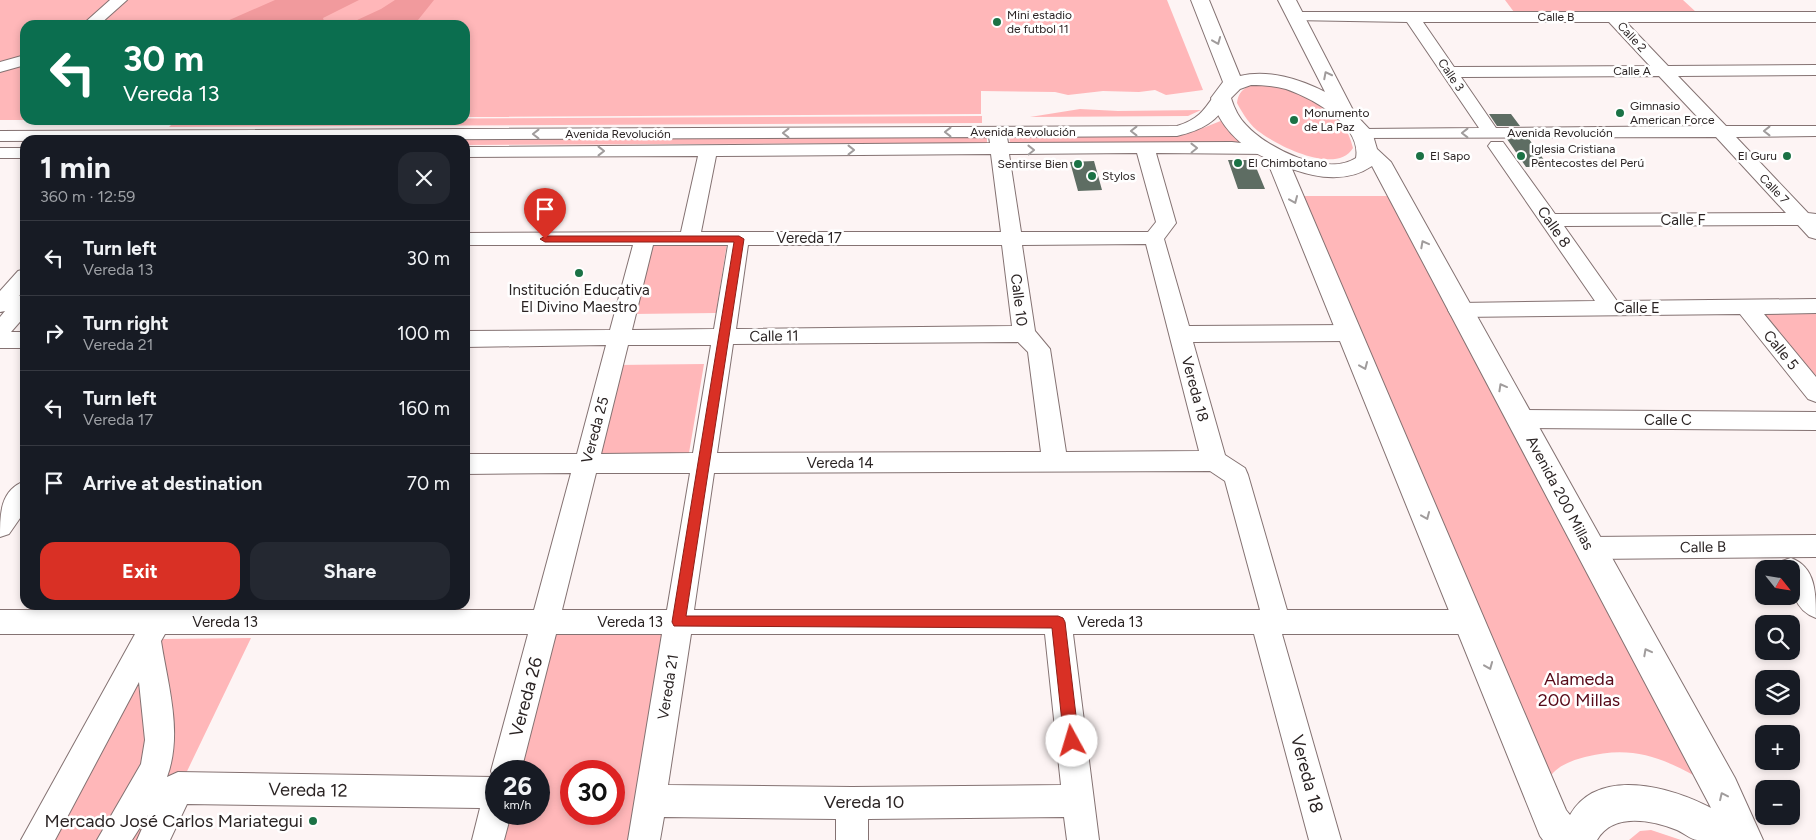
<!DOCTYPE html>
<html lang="en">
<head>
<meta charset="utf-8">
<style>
  body { margin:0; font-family:Figtree,sans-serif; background:#242831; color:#f1f3f6; height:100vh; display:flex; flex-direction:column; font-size:19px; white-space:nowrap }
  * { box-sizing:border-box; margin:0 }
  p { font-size:16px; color:#9ea1a6 }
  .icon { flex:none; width:28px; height:28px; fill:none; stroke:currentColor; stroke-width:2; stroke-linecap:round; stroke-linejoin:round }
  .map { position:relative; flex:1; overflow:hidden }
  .panel { position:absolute; left:20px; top:135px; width:450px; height:475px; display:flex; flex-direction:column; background:#171b24; border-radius:15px; box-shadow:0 2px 8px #0003 }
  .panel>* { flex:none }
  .top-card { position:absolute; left:20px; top:20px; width:450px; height:105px; border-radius:15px; box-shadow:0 2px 8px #0003; background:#0b6e4f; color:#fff; overflow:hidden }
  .needle { width:32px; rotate:120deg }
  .tools { position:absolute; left:1755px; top:560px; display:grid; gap:10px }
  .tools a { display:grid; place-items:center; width:45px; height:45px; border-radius:10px; background:#171b24; box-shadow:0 2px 8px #0003; font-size:25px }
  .speed { position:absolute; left:485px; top:760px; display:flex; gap:10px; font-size:25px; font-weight:700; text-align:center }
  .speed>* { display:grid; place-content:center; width:65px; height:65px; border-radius:50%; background:#171b24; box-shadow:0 2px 8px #0003; line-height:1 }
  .speed small { font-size:12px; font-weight:400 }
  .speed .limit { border:8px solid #d22; background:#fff; color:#111 }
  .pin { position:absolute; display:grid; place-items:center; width:42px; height:42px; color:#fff; margin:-51px -21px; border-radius:50% 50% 50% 0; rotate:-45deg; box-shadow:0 0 5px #0007 }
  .pin .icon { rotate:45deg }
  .me { position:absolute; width:55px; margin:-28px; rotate:354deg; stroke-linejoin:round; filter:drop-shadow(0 0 4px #0008) }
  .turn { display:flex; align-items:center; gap:18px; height:105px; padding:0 20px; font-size:22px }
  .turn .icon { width:65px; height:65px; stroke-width:2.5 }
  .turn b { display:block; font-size:35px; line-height:42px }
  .round { display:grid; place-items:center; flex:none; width:52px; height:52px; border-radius:15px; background:#242831 }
  .head { display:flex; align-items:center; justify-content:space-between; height:85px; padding:0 20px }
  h1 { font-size:30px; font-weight:700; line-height:38px }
  .cta { display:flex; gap:10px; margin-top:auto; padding:10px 20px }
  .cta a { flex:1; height:58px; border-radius:15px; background:#d93025; color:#fff; font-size:20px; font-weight:700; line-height:58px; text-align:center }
  .cta a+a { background:#242831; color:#f1f3f6 }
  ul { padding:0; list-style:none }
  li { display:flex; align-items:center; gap:15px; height:75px; padding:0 20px; border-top:1px solid #363941 }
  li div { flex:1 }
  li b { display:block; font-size:19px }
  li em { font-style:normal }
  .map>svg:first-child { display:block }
  .green { fill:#ffb7b9; fill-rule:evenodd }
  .water { fill:#f19a9d }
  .building { fill:#5e6d63 }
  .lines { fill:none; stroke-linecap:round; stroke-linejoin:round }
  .minor-casing { stroke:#847272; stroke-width:2 }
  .major-casing { stroke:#847272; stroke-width:2 }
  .minor { fill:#fff; fill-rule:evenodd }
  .major { fill:#fff; fill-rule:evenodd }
  .oneway { stroke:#a09c9c }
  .route { fill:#d93025; stroke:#8d1f18 }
  .poi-dot { fill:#1b7245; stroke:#fff; stroke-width:2 }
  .labels { text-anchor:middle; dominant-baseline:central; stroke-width:5; stroke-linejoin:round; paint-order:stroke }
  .far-poi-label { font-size:12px; fill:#2b2424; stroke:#fff; text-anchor:start }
  .far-street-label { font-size:12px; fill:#2b2424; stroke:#fff }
  .street-label { font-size:15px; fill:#2b2424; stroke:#fff }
  .poi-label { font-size:15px; fill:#2b2424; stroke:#fff }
  .near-park-label { font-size:18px; fill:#570a19; stroke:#fff }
  .near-street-label { font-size:18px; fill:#2b2424; stroke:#fff }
  .near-poi-label { font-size:18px; fill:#2b2424; stroke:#fff; text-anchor:end }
</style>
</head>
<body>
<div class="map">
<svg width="1816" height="840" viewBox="0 0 1816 840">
  <rect width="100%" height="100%" fill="#fdf4f4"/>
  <path class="green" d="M0 0H1167L1203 90 1166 95 1155 90 1139 92 1103 91 1068 95 1055 92 981 91V114L465 117V25H25V120H57H0Z
    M1505 0H1683L1696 12H1514Z
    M1265 84C1302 92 1344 108 1353 148 1337 175 1280 147 1261 133 1250 126 1243 114 1237 103 1239 87 1251 84 1265 84Z
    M1080 109 1118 111 1201 110 1188 116 1030 117Z
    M982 116V123L169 127 176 120Z
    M1223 120 1241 142 1010 143 1009 135 1183 131 1203 128Z
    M987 135V143L465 145V140H425L427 138Z
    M1298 196H1388L1695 776C1657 755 1628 746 1585 757 1570 761 1557 766 1549 778Z
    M727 243 716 313 633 314 650 244Z
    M1759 313 1816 314V381Z
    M704 364 689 453 595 454 617 365Z
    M665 627 630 840H499L506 814H539V771H516L551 629ZM571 771H614V814H571Z
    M251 638 154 840H52L162 639Z
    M1651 830 1681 840H1629L1640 831Z"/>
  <path class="water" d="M275 0H359L323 18 324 21 343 24 355 21 381 9 395 0H434L414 25H218Z"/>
  <path class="building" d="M1489 114H1511L1520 126H1497Z
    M1507 139H1529L1549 167H1526Z
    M1228 160H1253L1265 189H1238Z
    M1094 161 1102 190 1078 191 1070 162Z"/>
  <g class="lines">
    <defs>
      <path id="minor" d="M110 0H127L99 25H82Z
        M1297 12H1816V22H1626L1668 66 1816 65V75L1678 76 1726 126H1816V136L1736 137 1808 213 1816 214V239L1809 237 1798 225 1564 226 1617 301 1816 299V313L1764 314 1816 377V402L1808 399 1740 314 1459 317 1451 315 1448 310 1451 305 1459 303 1595 301 1488 146 1491 142H1503L1555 214 1786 213 1716 137 1357 138 1354 134 1357 130 1363 129 1479 128 1407 22 1292 20 1289 17 1292 14ZM1423 22H1609L1650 66 1454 67ZM1659 76 1706 126 1496 128 1461 77Z
        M25 55V65L0 72V62Z
        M1221 93 1227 94 1230 98C1218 122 1202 130 1177 136L1007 137 1008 143 1232 142 1269 146 1272 150 1269 154 1156 153 1176 223 1164 239 1189 326 1349 325 1357 328 1360 333 1357 338 1349 341 1193 342 1225 455 1245 468 1248 475 1287 610H1471L1481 613 1485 622 1481 631 1471 634H1282L1341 840H1309L1254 634H1073L1099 840H1067L1064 817 868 819V840H836V819L664 817 660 840H628L662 634H556L521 771H496V814H511L504 840H472L480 808 187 804 170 840H137L148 815 132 840H97L141 764 145 740 139 682 55 840H21L135 634H0V610H534L571 473 465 474V454H577L606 345 465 347V331L610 330 633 245H465V233L681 232 698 156 465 157V147L990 143 989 137 0 141V131L1177 126C1197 120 1204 111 1215 94ZM1137 153 1156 222 1148 232H1021L1009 154ZM991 154 1001 232H701L716 156ZM1146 244 1199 451 1066 452 1050 349 1035 331 1022 245ZM653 245H728L714 329 632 330ZM748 245H1002L1012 326 736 329ZM1018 342 1028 352 1041 452 717 453 733 344ZM628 345H711L693 453 601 454ZM1210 471 1225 481 1260 610H694L714 473ZM596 473H690L667 610H562ZM165 634H528L491 771 493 777 178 772 167 777C183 733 168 686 161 641ZM691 634H1045L1061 785 852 787 668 785Z
        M0 148H25V158H0Z
        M25 269V290L19 296 25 295V316L11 332H25V348H0V317L5 311 0 312V291L18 271Z
        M1520 410 1816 412V430L1520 428 1512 425 1508 419 1512 413Z
        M25 481V511L9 534 0 537C0 514 0 490 25 481Z
        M1816 535V557L1590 559 1581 556 1577 548 1581 540 1590 537Z
        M1791 558C1816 567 1816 594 1816 618 1794 610 1791 590 1791 569H1778L1782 561Z"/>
      <path id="major" d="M1191 0H1209L1240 76C1268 69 1300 79 1325 92L1278 0H1296L1355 114 1372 132 1377 149 1391 162 1735 778 1763 840C1742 840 1718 840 1697 840 1690 839 1684 833 1677 830 1652 820 1613 812 1597 840H1543L1540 836 1266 158C1239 146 1220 126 1211 98L1223 82ZM1251 85C1263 85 1275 86 1286 89 1312 98 1362 125 1356 158 1326 177 1268 149 1246 125 1239 118 1234 108 1231 98L1240 89ZM1372 166 1709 804 1711 808C1672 787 1598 766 1570 815L1566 810 1292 169C1318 178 1347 183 1372 166Z"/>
    </defs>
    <use href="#minor" class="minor-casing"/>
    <use href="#major" class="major-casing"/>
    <use href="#minor" class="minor"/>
    <use href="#major" class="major"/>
  </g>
  <defs><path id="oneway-chevron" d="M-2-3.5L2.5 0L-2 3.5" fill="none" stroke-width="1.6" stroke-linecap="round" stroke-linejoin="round" transform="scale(1.25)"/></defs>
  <g class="oneway">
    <use href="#oneway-chevron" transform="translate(1217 41) rotate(68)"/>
    <use href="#oneway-chevron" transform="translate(1327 75) rotate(-117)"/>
    <use href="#oneway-chevron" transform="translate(1134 131) rotate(180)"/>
    <use href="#oneway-chevron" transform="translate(1767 131) rotate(180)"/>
    <use href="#oneway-chevron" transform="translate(948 132) rotate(180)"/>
    <use href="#oneway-chevron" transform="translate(786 133) rotate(180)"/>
    <use href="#oneway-chevron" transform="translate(1465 133) rotate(180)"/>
    <use href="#oneway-chevron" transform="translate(536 134) rotate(180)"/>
    <use href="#oneway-chevron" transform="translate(1194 148) rotate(-1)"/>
    <use href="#oneway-chevron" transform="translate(851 150)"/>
    <use href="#oneway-chevron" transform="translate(1031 150) rotate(-1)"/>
    <use href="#oneway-chevron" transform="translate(601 151)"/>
    <use href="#oneway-chevron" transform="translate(1294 200) rotate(67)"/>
    <use href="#oneway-chevron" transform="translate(1424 244) rotate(-118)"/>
    <use href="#oneway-chevron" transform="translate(1364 366) rotate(67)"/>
    <use href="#oneway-chevron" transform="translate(1502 387) rotate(-119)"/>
    <use href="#oneway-chevron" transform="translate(1426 516) rotate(67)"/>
    <use href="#oneway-chevron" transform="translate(1647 652) rotate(-118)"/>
    <use href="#oneway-chevron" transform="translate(1489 666) rotate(68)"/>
    <use href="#oneway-chevron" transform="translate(1723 796) rotate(-115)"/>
  </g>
  <path class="route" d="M739 236 744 239 686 616H1058L1063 618 1065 622 1079 741 1077 746 1072 748 1067 746 1064 741 1052 628 674 626 672 622 734 242H545L540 239 545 236Z"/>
  <g class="poi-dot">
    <circle cx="997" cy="22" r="5"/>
    <circle cx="1620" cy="113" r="5"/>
    <circle cx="1294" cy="120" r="5"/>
    <circle cx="1420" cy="156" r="5"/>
    <circle cx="1521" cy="156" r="5"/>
    <circle cx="1787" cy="156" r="5"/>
    <circle cx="1238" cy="163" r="5"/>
    <circle cx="1078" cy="164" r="5"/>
    <circle cx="1092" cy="176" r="5"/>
    <circle cx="579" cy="273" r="5"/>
    <circle cx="313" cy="821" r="5"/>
  </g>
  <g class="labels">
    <g class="far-poi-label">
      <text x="1007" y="15">Mini estadio<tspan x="1007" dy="14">de futbol 11</tspan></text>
      <text x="1630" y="106">Gimnasio<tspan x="1630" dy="14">American Force</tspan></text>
      <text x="1304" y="113">Monumento<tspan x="1304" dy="14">de La Paz</tspan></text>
      <text x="1531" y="149">Iglesia Cristiana<tspan x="1531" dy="14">Pentecostes del Perú</tspan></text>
      <text x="1430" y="156">El Sapo</text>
      <text x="1777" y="156" text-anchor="end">El Guru</text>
      <text x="1248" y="163">El Chimbotano</text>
      <text x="1068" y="164" text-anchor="end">Sentirse Bien</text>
      <text x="1102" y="176">Stylos</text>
    </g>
    <g class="far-street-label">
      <text x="1556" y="17">Calle B</text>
      <text transform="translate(1632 37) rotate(47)">Calle 2</text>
      <text x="1632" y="71">Calle A</text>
      <text transform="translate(1451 75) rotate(56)">Calle 3</text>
      <text x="1023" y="132">Avenida Revolución</text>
      <text x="1560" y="133">Avenida Revolución</text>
      <text x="618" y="134">Avenida Revolución</text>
      <text transform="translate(1774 189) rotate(46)">Calle 7</text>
    </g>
    <g class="street-label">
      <text x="1683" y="220">Calle F</text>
      <text transform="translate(1554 227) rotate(55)">Calle 8</text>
      <text x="809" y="238">Vereda 17</text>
      <text transform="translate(1019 300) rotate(83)">Calle 10</text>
      <text x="1637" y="308">Calle E</text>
      <text transform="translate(774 336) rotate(-1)">Calle 11</text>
      <text transform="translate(1781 350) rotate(51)">Calle 5</text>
      <text transform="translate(1195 389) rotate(75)">Vereda 18</text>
      <text x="1668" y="420">Calle C</text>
      <text transform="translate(595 430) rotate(-75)">Vereda 25</text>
      <text x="840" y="463">Vereda 14</text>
      <text transform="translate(1560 493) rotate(62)">Avenida 200 Millas</text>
      <text transform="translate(1703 547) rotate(-1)">Calle B</text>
      <text x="225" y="622">Vereda 13</text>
      <text x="630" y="622">Vereda 13</text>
      <text x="1110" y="622">Vereda 13</text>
      <text transform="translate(668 687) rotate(-81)">Vereda 21</text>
    </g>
    <g class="poi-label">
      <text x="579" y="290">Institución Educativa<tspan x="579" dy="17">El Divino Maestro</tspan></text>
    </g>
    <g class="near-park-label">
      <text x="1579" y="679">Alameda<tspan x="1579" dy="21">200 Millas</tspan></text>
    </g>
    <g class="near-street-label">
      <text transform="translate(526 697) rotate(-75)">Vereda 26</text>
      <text transform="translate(1307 774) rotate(75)">Vereda 18</text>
      <text transform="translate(308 790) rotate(1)">Vereda 12</text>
      <text x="864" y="802">Vereda 10</text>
    </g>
    <g class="near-poi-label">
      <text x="303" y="821">Mercado José Carlos Mariategui</text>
    </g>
  </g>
</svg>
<div class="tools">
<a><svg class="needle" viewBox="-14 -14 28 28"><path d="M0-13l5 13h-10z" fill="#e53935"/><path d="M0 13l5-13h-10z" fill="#9ea1a6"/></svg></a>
<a><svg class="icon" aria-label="search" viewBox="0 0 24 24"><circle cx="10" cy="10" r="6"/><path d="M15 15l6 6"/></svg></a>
<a><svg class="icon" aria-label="layers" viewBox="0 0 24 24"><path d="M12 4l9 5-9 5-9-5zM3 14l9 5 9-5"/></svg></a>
<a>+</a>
<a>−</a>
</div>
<div class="speed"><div>26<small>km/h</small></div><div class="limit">30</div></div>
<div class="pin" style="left:545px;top:239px;background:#d93025"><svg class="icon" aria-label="arrive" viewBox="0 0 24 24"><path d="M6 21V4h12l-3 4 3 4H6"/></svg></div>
<svg class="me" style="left:1072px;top:741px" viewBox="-20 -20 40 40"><circle r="19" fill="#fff"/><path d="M0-13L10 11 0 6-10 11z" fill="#d93025"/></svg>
<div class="top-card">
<div class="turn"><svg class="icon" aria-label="left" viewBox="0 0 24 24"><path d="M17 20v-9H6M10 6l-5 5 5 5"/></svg><div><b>30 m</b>Vereda 13</div></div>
</div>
<section class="panel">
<div class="head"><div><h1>1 min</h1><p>360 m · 12:59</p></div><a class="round"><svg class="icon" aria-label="close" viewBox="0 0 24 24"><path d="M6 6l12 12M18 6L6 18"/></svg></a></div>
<ul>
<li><svg class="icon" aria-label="left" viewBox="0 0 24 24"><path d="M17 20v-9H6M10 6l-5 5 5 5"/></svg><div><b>Turn left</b><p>Vereda 13</p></div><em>30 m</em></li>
<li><svg class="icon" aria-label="right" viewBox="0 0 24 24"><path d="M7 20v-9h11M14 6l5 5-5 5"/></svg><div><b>Turn right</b><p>Vereda 21</p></div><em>100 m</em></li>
<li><svg class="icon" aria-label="left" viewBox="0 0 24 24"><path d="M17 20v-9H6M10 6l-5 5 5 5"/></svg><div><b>Turn left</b><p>Vereda 17</p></div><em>160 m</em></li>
<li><svg class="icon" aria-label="arrive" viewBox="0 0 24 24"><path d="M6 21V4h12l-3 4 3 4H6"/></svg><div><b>Arrive at destination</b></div><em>70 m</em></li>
</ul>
<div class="cta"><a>Exit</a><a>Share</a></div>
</section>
</div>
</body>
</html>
